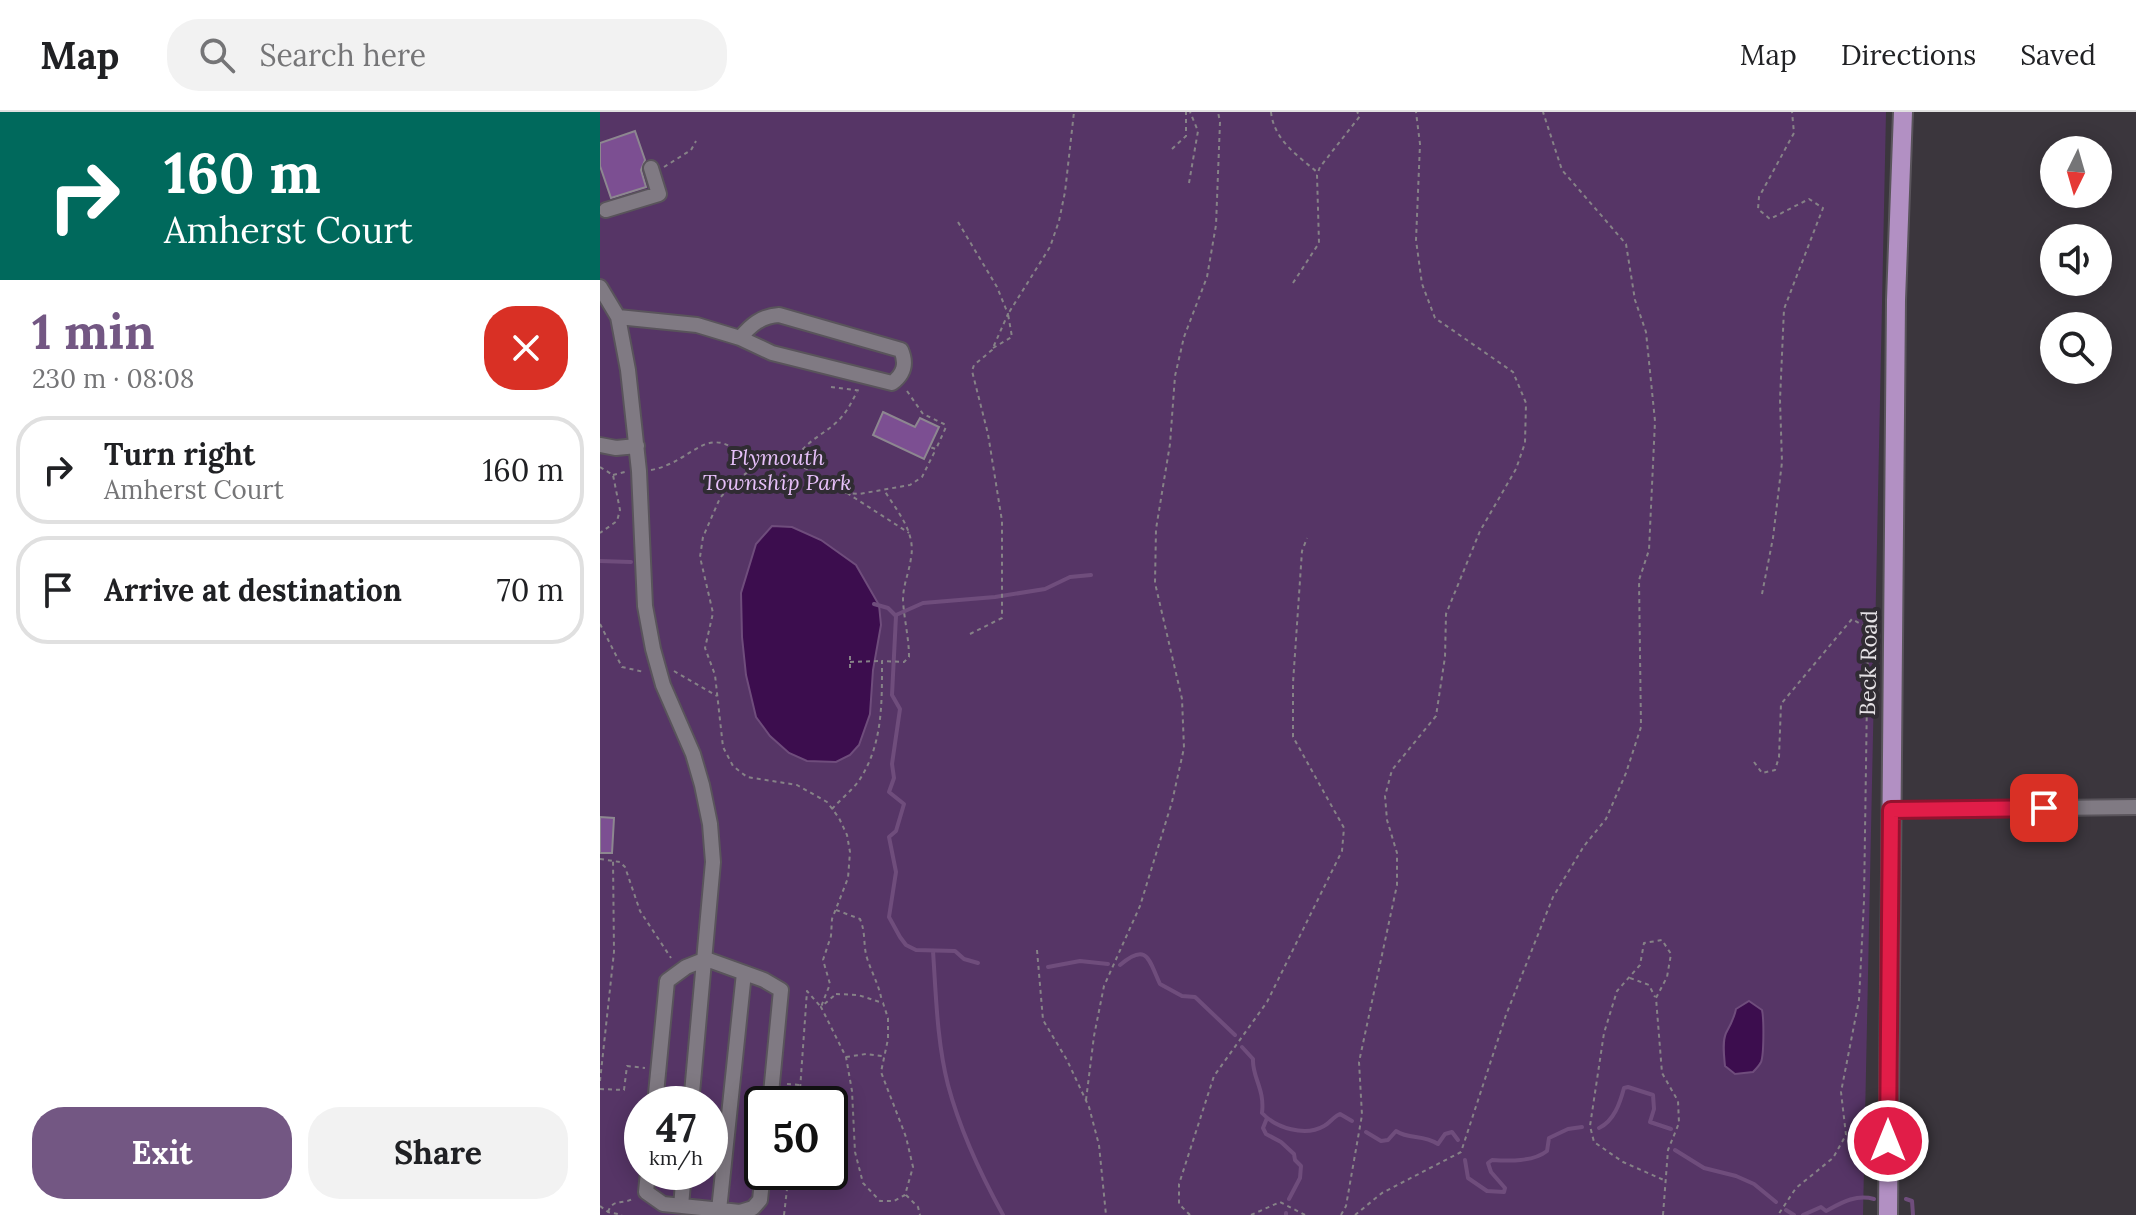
<!DOCTYPE html>
<html lang="en">
<head>
<meta charset="utf-8">
<style>
  body { margin:0; font-family:Lora,serif; background:#f2f2f2; color:#202124; height:100vh; display:flex; flex-direction:column; font-size:30px; white-space:nowrap }
  * { box-sizing:border-box; margin:0 }
  p { font-size:26px; color:#757577 }
  .icon { flex:none; width:44px; height:44px; fill:none; stroke:currentColor; stroke-width:2; stroke-linecap:round; stroke-linejoin:round }
  .map { position:relative; flex:1; overflow:hidden }
  .sheet { display:flex; flex-direction:column; background:#fff; width:600px }
  .sheet>* { flex:none }
  .top-card { background:#00695c; color:#fff; overflow:hidden }
  .needle { width:52px; rotate:185deg }
  .buttons { position:absolute; left:1440px; top:24px; display:grid; gap:16px }
  .buttons a { display:grid; place-items:center; width:72px; height:72px; border-radius:50%; background:#fff; box-shadow:0 4px 20px #0003; font-size:40px }
  .speed { position:absolute; left:24px; top:974px; display:flex; gap:16px; font-size:40px; font-weight:700; text-align:center }
  .speed>* { display:grid; place-content:center; width:104px; height:104px; border-radius:50%; background:#fff; box-shadow:0 4px 20px #0003; line-height:1 }
  .speed small { font-size:20px; font-weight:400 }
  .speed .limit { border:4px solid #111; border-radius:12px; background:#fff; color:#111 }
  .pin { position:absolute; display:grid; place-items:center; width:68px; height:68px; color:#fff; margin:-34px; border-radius:16px; box-shadow:0 4px 12px #0006 }
  .me { position:absolute; width:88px; margin:-44px; rotate:0deg; stroke-linejoin:round; filter:drop-shadow(0 0 6px #0008) }
  .turn { display:flex; align-items:center; gap:28px; height:168px; padding:0 32px; font-size:36px }
  .turn .icon { width:104px; height:104px; stroke-width:2.5 }
  .turn b { display:block; font-size:56px; line-height:68px }
  .round { display:grid; place-items:center; flex:none; width:84px; height:84px; border-radius:32px; background:#f2f2f2 }
  .summary { display:flex; align-items:center; justify-content:space-between; height:136px; padding:0 32px }
  h1 { font-size:48px; font-weight:800; line-height:60px; color:#735783 }
  .button { display:flex; gap:16px; margin-top:auto; padding:16px 32px }
  .button a { flex:1; height:92px; border-radius:32px; background:#735783; color:#fff; font-size:32px; font-weight:800; line-height:92px; text-align:center }
  .button a+a { background:#f2f2f2; color:#202124 }
  ul { padding:0; list-style:none }
  li { display:flex; align-items:center; gap:24px; height:108px; margin:0 16px 12px; padding:0 16px; border:4px solid #e0e0e0; border-radius:32px }
  li div { flex:1 }
  li b { display:block; font-size:30px }
  li em { font-style:normal }
  header { display:flex; align-items:center; gap:48px; box-sizing:border-box; height:112px; padding:0 40px; background:#fff; border-bottom:2px solid #e0e0e0 }
  header strong { font-size:38px }
  nav { display:flex; gap:44px; margin-inline-start:auto; font-size:28px }
  .search { width:560px; height:72px; background:#f2f2f2; display:flex; align-items:center; gap:20px; box-sizing:border-box; padding:0 28px; border-radius:32px; color:#757577; font-size:30px }
  main { display:flex; flex:1; min-height:0 }
  .map>svg:first-child { display:block }
  .green { fill:#563566; fill-rule:evenodd }
  .water { fill:#3c0d4e; stroke:#6f4d7c; stroke-width:2 }
  .lines { fill:none; stroke-linecap:round; stroke-linejoin:round }
  .stream { stroke:#6f4d7c; stroke-width:4 }
  .building { fill:#7c4f92; stroke:#8d8790; stroke-width:2 }
  .minor-casing { stroke:#59545b; stroke-width:18 }
  .major-casing { stroke:#59545b; stroke-width:22 }
  .path { stroke:#868287; stroke-width:2; stroke-dasharray:4 4; stroke-linecap:butt }
  .minor { stroke:#807a83; stroke-width:14 }
  .major { stroke:#b290c3; stroke-width:18 }
  .route-casing { stroke:#92132f; stroke-width:20 }
  .route { stroke:#e11d48; stroke-width:14 }
  .labels { text-anchor:middle; dominant-baseline:central; stroke-width:8; stroke-linejoin:round; paint-order:stroke }
  .park-label { font-size:22px; font-style:italic; fill:#e5bff8; stroke:#302c33 }
  .street-label { font-size:22px; fill:#e6e3e7; stroke:#302c33 }
</style>
</head>
<body>
<header>
<strong>Map</strong>
<div class="search"><svg class="icon" aria-label="search" viewBox="0 0 24 24"><circle cx="10" cy="10" r="6"/><path d="M15 15l6 6"/></svg>Search here</div>
<nav><a>Map</a><a>Directions</a><a>Saved</a></nav>
</header>
<main>
<section class="sheet">
<div class="top-card">
<div class="turn"><svg class="icon" aria-label="right" viewBox="0 0 24 24"><path d="M7 20v-9h11M14 6l5 5-5 5"/></svg><div><b>160 m</b>Amherst Court</div></div>
</div>
<div class="summary"><div><h1>1 min</h1><p>230 m · 08:08</p></div><a class="round" style="background:#d93025;color:#fff"><svg class="icon" aria-label="close" viewBox="0 0 24 24"><path d="M6 6l12 12M18 6L6 18"/></svg></a></div>
<ul>
<li><svg class="icon" aria-label="right" viewBox="0 0 24 24"><path d="M7 20v-9h11M14 6l5 5-5 5"/></svg><div><b>Turn right</b><p>Amherst Court</p></div><em>160 m</em></li>
<li><svg class="icon" aria-label="arrive" viewBox="0 0 24 24"><path d="M6 21V4h12l-3 4 3 4H6"/></svg><div><b>Arrive at destination</b></div><em>70 m</em></li>
</ul>
<div class="button"><a>Exit</a><a>Share</a></div>
</section>
<div class="map">
<svg width="1536" height="1103" viewBox="0 0 1536 1103">
  <rect width="100%" height="100%" fill="#3b363d"/>
  <path class="green" d="M0 0H1286L1263 1103H0ZM42 992H110V1060H42ZM162 992H230V1060H162Z"/>
  <path class="water" d="M172 414 192 415 221 428 256 453 279 493 281 513 273 558 270 602 259 633 250 643 236 650 207 649 189 641 170 624 156 605 146 563 142 525 141 481 156 432Z
    M1149 889 1162 898C1164 907 1164 943 1161 950 1159 954 1156 957 1153 960L1135 962 1125 954C1124 943 1122 930 1126 921 1131 912 1134 907 1136 897Z"/>
  <g class="lines">
    <path class="stream" d="M0 449 31 450
      M274 492 288 496 296 504 292 583 300 597 292 652 294 666 289 680 304 692 296 719 289 725 296 760 289 805 300 825 306 833 316 838 355 839 364 847 378 851
      M296 503 323 491 395 485 445 477 470 465 491 463
      M333 839C336 883 337 930 348 973 360 1018 381 1063 403 1103
      M520 853C548 829 549 849 560 872L582 884 595 885 635 923
      M448 855 480 849 508 852
      M642 935 653 947C652 965 665 977 662 1001 676 1016 705 1025 724 1014 730 1011 733 1005 740 1002L752 1009
      M667 1006 663 1016 666 1022 681 1030 694 1042 695 1048 701 1054 700 1066 689 1087
      M999 1016C1014 1009 1020 991 1024 976L1028 975 1053 983 1054 997 1050 1010 1071 1017
      M766 1020 781 1029 788 1028 796 1019C810 1028 822 1022 838 1032L845 1022 852 1020 858 1028
      M1075 1038 1104 1056 1136 1064 1154 1072 1176 1090
      M865 1048 868 1066 887 1079 904 1080 905 1076 891 1060 888 1051 892 1048C909 1049 933 1050 947 1039L949 1026 968 1017 982 1015
      M1306 1087 1312 1089 1313 1103
      M1186 1098 1194 1103
      M686 1103V1101
      M1203 1103 1221 1095 1226 1099C1241 1091 1255 1082 1274 1087"/>
  </g>
  <path class="building" d="M35 19 45 48 41 58 46 75 11 86 0 54V31Z
    M283 300 315 315 320 306 339 315 324 347 273 323Z
    M0 705 14 706 12 741H0Z"/>
  <g class="lines">
    <defs>
      <path id="minor" d="M6 98 59 82 51 56
        M0 175 18 205 28 258 39 359 45 494 53 537 63 573 93 642 102 673 110 712 113 750 91 992
        M18 205 97 213 140 226 172 241 292 271C304 262 307 252 301 238L179 203C161 204 151 213 140 226
        M0 333 16 336 37 334
        M1291 698 1536 695
        M55 992 67 869 86 855 106 847 164 868 181 878 170 992
        M48 1060 46 1080 63 1092 140 1100 153 1096 160 1088 163 1060
        M81 1094 84 1060
        M119 1098 144 861"/>
      <path id="major" d="M1288 1103 1296 188 1303 0"/>
    </defs>
    <use href="#minor" class="minor-casing"/>
    <use href="#major" class="major-casing"/>
    <path class="path" d="M671 0C674 28 697 43 717 60
      M572 37 586 24V0
      M64 55 91 38 96 29
      M589 71 598 19 590 0
      M358 110 397 175 408 202 392 238 374 253 372 259 388 322 402 409V506L368 523
      M693 171 719 131 717 63 720 55 760 4 757 0
      M393 236 412 225 408 202 450 135 459 109 465 80 474 0
      M231 275 262 279
      M307 279 323 302 344 312 346 315 336 337 330 335
      M194 351C204 327 229 322 244 302 249 296 253 287 257 280
      M0 355 13 363 20 398 17 409 0 421
      M51 358C98 349 107 303 153 354
      M13 363 25 360
      M247 381 309 421
      M1162 482 1173 426 1182 350 1180 288 1184 197 1223 96 1209 87 1170 107 1158 97 1159 85 1194 21 1192 0
      M0 512 22 555 44 560
      M250 544V556
      M250 550 281 549
      M74 559 117 584
      M1154 650 1162 661 1175 658 1179 645 1181 592 1252 507 1268 516 1264 789 1259 888 1241 980 1246 1023 1233 1046 1196 1076 1178 1103
      M232 697C240 688 251 679 258 670 283 634 282 591 282 549L304 550 309 545C309 526 304 507 303 488 303 473 309 461 311 446 316 420 297 399 284 378
      M0 747 20 750 25 755 40 799 71 846
      M236 798 260 807C266 821 263 833 267 846 272 862 279 872 282 890
      M437 838 443 908 467 948 489 995 499 1033 506 1103
      M1030 866 1049 873 1055 885
      M236 882 258 883 283 891 288 906V927L281 960 306 1025 313 1055 305 1083 294 1089H280L263 1071 255 1040 252 979 246 945 221 895Z
      M246 945 266 942 282 944
      M0 969 14 840 13 747
      M187 972 200 973
      M0 977 24 978 27 954 45 956
      M486 988 494 924 504 874 540 794 572 690 584 636 582 587 555 471 556 417 570 332 575 264 584 225 607 165 616 113 620 10 618 0
      M199 992 207 879 221 895 230 872 223 848 231 824 232 807 248 766 250 740 247 723 239 706 227 690 197 673 147 665 133 654 123 635 115 563 105 536 113 501 100 445 103 425 120 386 130 374 154 355 181 350 193 352 207 357 227 372 246 381 259 382 310 373 322 365 336 337
      M306 1083 318 1095 320 1103
      M0 1094 8 1100 22 1103
      M8 1100C13 1086 22 1093 32 1087
      M184 1103 189 1060
      M590 1103 579 1092V1072L614 964 667 890 742 739 744 716 693 625V571L702 439 707 426
      M651 1103 680 1090 705 1103
      M741 1103 746 1094 762 1003 759 950 797 773V741L787 708 785 684 792 658 836 604 845 545 846 502 880 419 916 357 925 331 926 291 913 260 835 206 822 172 816 128 820 32 816 0
      M755 1103 782 1081 861 1040 906 903 953 785 984 734 1006 707 1026 661 1041 615 1039 468 1049 438 1055 309 1046 220 1035 188 1026 132 962 58 943 0
      M1063 1103 1068 1038 1079 1011 1078 989 1062 961 1056 886 1067 865 1071 842 1062 828 1044 831 1040 853 1017 879 1004 921 990 1014 994 1030 1023 1050 1066 1069"/>
    <use href="#minor" class="minor"/>
    <use href="#major" class="major"/>
  </g>
  <g class="lines">
    <defs>
      <path id="route" d="M1288 1029 1291 698 1444 696"/>
    </defs>
    <use href="#route" class="route-casing"/>
    <use href="#route" class="route"/>
  </g>
  <g class="labels">
    <g class="park-label">
      <text x="177" y="345">Plymouth<tspan x="177" dy="25">Township Park</tspan></text>
    </g>
    <g class="street-label">
      <text transform="translate(1268 551) rotate(-89)">Beck Road</text>
    </g>
  </g>
</svg>
<div class="buttons">
<a><svg class="needle" viewBox="-14 -14 28 28"><path d="M0-13l5 13h-10z" fill="#e53935"/><path d="M0 13l5-13h-10z" fill="#757577"/></svg></a>
<a><svg class="icon" aria-label="sound" viewBox="0 0 24 24"><path d="M4 9h4l5-4v14l-5-4H4zM17 9q2 3 0 6"/></svg></a>
<a><svg class="icon" aria-label="search" viewBox="0 0 24 24"><circle cx="10" cy="10" r="6"/><path d="M15 15l6 6"/></svg></a>
</div>
<div class="speed"><div>47<small>km/h</small></div><div class="limit">50</div></div>
<div class="pin" style="left:1444px;top:696px;background:#d93025"><svg class="icon" aria-label="arrive" viewBox="0 0 24 24"><path d="M6 21V4h12l-3 4 3 4H6"/></svg></div>
<svg class="me" style="left:1288px;top:1029px" viewBox="-20 -20 40 40"><circle r="17" fill="#e11d48" stroke="#fff" stroke-width="3"/><path d="M0-11L8 9 0 5-8 9z" fill="#fff"/></svg>
</div>
</main>
</body>
</html>
